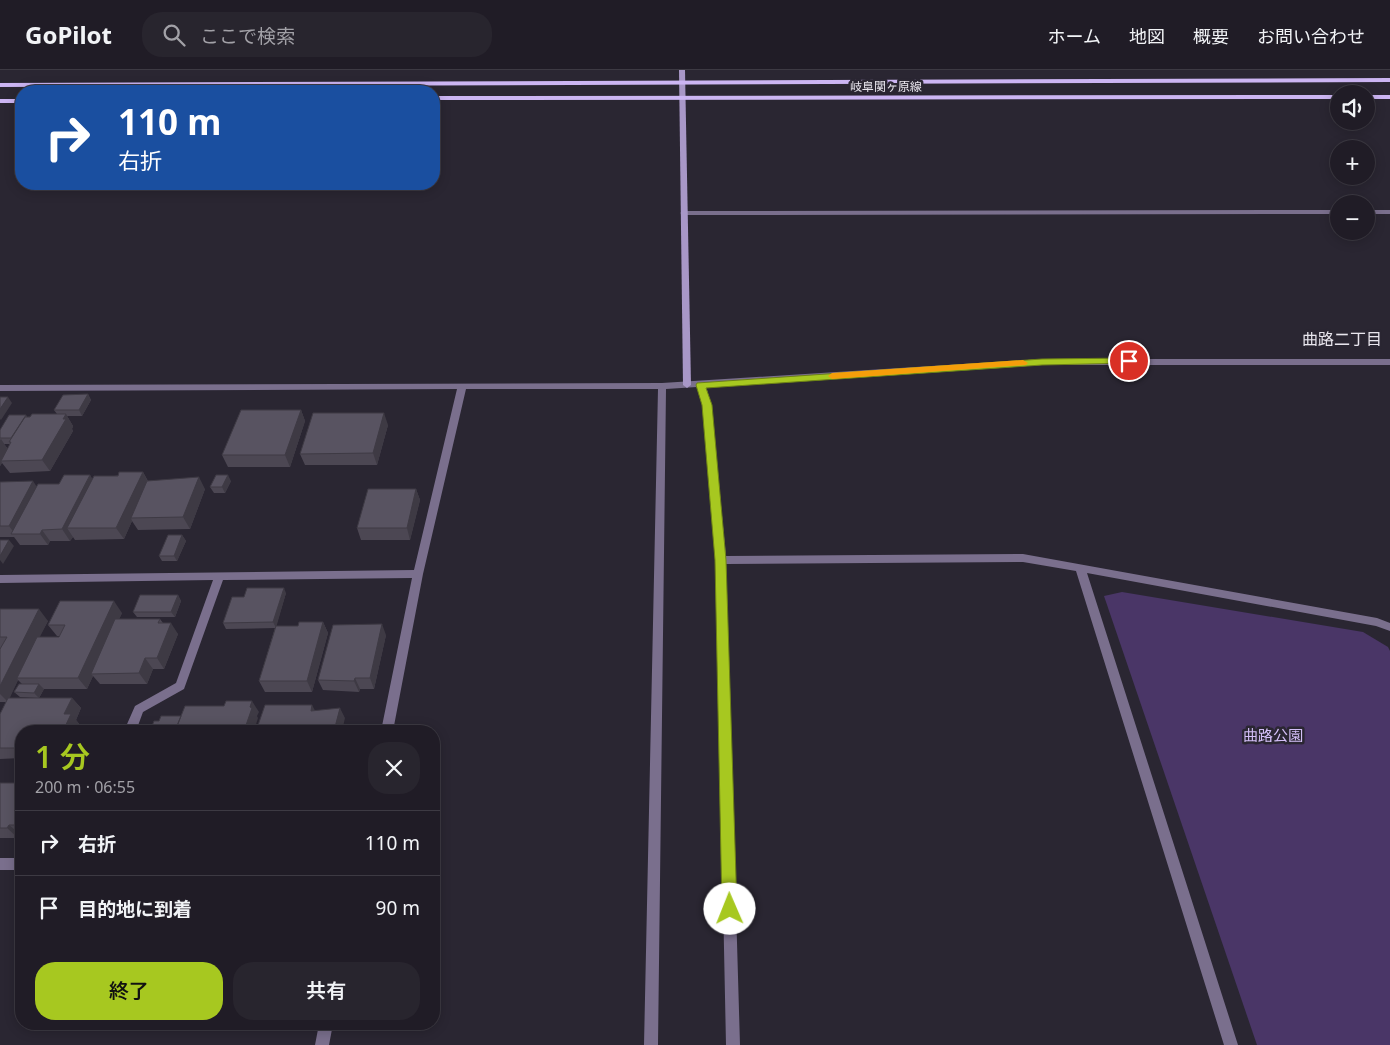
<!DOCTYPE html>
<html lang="ja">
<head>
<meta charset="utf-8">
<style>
  body { margin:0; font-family:"Noto Sans","Noto Sans JP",sans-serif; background:#28252e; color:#f1f3f6; height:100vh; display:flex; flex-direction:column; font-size:19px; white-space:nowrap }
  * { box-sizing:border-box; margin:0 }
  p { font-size:16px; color:#a2a1a7 }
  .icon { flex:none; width:28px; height:28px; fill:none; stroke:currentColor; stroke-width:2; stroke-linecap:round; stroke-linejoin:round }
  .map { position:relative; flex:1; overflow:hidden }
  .drawer { position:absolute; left:15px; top:655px; width:425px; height:305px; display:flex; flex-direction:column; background:#201c26; border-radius:20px; box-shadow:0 2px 12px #0003,0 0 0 1px #3d3a43 }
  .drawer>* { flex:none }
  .hud { position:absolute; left:15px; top:15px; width:425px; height:105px; border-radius:20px; box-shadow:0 2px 12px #0003,0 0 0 1px #3d3a43; background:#1a4fa0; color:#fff; overflow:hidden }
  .buttons { position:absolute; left:1330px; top:15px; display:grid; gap:10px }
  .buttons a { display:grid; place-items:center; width:45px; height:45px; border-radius:50%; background:#201c26; box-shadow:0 2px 12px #0003,0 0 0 1px #3d3a43; font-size:25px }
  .pin { position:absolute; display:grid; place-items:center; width:42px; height:42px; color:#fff; margin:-21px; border:2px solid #fff; border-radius:50%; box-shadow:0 1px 5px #0007 }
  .me { position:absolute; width:55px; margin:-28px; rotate:359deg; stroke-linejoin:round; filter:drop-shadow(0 0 4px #0008) }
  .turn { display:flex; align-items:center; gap:18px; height:105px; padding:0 20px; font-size:22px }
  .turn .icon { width:65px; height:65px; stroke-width:2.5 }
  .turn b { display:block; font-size:35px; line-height:42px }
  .round { display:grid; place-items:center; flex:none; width:52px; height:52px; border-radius:20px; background:#28252e }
  .summary { display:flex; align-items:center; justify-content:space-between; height:85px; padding:0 20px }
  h1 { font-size:30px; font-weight:600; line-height:38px; color:#a7c820 }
  .primary-button { display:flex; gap:10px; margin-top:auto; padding:10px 20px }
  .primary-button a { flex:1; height:58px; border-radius:20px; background:#a7c820; color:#111; font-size:20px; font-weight:600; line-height:58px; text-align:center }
  .primary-button a+a { background:#28252e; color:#f1f3f6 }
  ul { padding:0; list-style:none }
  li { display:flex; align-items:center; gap:15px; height:65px; padding:0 20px; border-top:1px solid #3d3a43 }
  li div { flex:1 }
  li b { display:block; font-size:19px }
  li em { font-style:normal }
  header { display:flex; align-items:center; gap:30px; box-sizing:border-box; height:70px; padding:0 25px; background:#201c26; border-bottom:1px solid #3d3a43 }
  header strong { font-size:24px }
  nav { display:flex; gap:28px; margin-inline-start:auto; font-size:18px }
  .search { width:350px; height:45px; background:#28252e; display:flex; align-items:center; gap:12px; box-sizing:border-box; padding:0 18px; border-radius:20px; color:#a2a1a7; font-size:19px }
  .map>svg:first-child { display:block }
  .green { fill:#4a3667 }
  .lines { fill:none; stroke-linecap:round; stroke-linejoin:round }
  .street { fill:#7a6f8d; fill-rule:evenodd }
  .secondary { fill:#a897c7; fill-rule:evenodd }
  .primary { fill:#ccb5f3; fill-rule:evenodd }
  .wall { fill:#4c4753; fill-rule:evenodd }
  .shaded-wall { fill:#3e3a44 }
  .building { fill:#585361; stroke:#3e3a44 }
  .route { fill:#a7c820; stroke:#6d8215 }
  .slow { fill:#f59e0b }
  .labels { text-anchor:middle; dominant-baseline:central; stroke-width:5; stroke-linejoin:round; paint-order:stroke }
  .far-street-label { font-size:12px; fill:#e8e5ed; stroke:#2a2632 }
  .park-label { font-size:15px; fill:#d4bff8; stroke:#2a2632 }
  .neighbourhood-label { font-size:16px; fill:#e8e5ed; stroke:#2a2632 }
</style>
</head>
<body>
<header>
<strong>GoPilot</strong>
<div class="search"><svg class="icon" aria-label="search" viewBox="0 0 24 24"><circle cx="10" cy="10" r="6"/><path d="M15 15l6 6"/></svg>ここで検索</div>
<nav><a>ホーム</a><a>地図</a><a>概要</a><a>お問い合わせ</a></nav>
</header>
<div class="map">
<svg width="1390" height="975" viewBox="0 0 1390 975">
  <rect width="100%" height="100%" fill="#2a2632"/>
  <path class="green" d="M1122 522 1363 562 1388 577 1390 581V975H1257L1104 526Z"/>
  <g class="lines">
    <path class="street" d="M1339 140V144L684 145 680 143 684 141Z
      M1366 140H1390V144H1366Z
      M1042 289H1390V295H1042L706 316 711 335 726 486 1023 484 1377 548 1390 553V561L1376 556 1087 503 1238 975H1224L1076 501 1023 492 726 494 740 975H726L716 490 703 335 697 317 666 319 658 975H644L658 319H466L423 504 393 661H381L412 508 223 510 184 619 143 642 136 661H124L135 636 176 613 213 510 0 513V505L414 500 457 319 0 321V315L662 313Z
      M0 788H21V800H0Z
      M319 954H333L329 975H315Z"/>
    <path class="secondary" d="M679 0H685L691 315 687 318 683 315Z"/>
    <path class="primary" d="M1390 8V12L0 17V13Z
      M1339 25V29L434 30V26Z
      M1366 25H1390V29H1366Z
      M0 29H21V33H0Z"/>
  </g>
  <path class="wall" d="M88 324 91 330 82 346H67L73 356 72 359 73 361 50 401 10 403 2 393 0 396V360L26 345 27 347 57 344 54 340ZM4 374H10L8 379Z
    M301 340 305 351 290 397H228L222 385Z
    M388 355 377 395H305L300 384Z
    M143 402 148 411 205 419 190 459 138 460 132 451 124 469 75 470 73 467 70 471H50L48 475H20L14 467H0V412L37 417 59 414 90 405 92 409Z
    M231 411 225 423H214L210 417Z
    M416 419 420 430 410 470H361L357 458Z
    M182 465 186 471 177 491H162L159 486Z
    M286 523 276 556H298L323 552 328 563 312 622H265L259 611 275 558 226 559 223 553 244 527Z
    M178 525 181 531 175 547H137L133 542Z
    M0 539 48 551 39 567H59L60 566H57L48 555 122 543 119 549H160L163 553 178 564 164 599H153L147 614H100L93 606 87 619H44L39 628H72L81 638 76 650 80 655 77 661H21V688L0 689V644L6 632H0V579L1 578H0ZM18 610 22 614 14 622 20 627 39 628H9Z
    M386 565 374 619H360L359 622 323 620 318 610Z
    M0 713H21V764H20L18 768H0Z"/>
  <path class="shaded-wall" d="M88 324 91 330 82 346 79 340Z
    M8 327 12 333 1 350 0 349V339Z
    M301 340 305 351 290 397 285 385Z
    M384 343 388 355 377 395 373 383Z
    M66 344 73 356 72 359 73 361 50 401 42 390Z
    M1 369 9 381 1 391 2 393 0 396V370Z
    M143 402 149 414 131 448 132 451 124 469 116 458Z
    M90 405 97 417 67 458 73 467 70 471 62 459Z
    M228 405 231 411 225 423 222 417Z
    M199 407 205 419 190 459 183 447Z
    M33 411 41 423 15 464 9 456Z
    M416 419 420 430 410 470 407 458Z
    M42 460 50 471 48 475 40 464Z
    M182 465 186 471 177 491 174 486Z
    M9 470 14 476 3 494 0 490V486Z
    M284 518 286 523 276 558 273 552Z
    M178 525 181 531 175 547 171 542Z
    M114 531 122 543 94 604H91L93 606 87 619 78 608Z
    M39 539 48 551 19 608H17L18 610 8 632 0 624V616Z
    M323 552 328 563 312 622 307 611Z
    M171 553 178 564 164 599 157 588Z
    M382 554 386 565 374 619 370 608Z
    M145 588 153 599 147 614 139 603Z
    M355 608 360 619 359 622 354 611Z
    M39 614 44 619 39 628 34 623Z
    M72 628 81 638 76 650 80 655 77 661H63L64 644Z
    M252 631 259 642 257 646 258 648 254 661H244Z
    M312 635 318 646 311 641Z
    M340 638 345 648 342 661H334Z
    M9 755 20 764 18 768 7 758Z"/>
  <path class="building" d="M88 324 79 340H54L63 325Z
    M0 327H8L0 339Z
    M241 340H301L285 385H222Z
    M313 343H384L373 383 300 384Z
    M32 344H66L63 349H66L42 390 1 391 11 372H9L25 347H30Z
    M9 345H26L11 368H0V360Z
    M119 402H143L116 458H67L94 406H118Z
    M64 405H90L62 459 42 460 40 464H11L38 414H59Z
    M216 405H228L222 417H210Z
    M199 407 183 447 131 448 147 411Z
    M33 411 9 456H0V412Z
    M368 419H416L407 458H357Z
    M168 465H182L174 486H159Z
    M0 470H9L0 486Z
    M247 518H284L273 552 223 553 232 527H244Z
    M140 525H178L171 542H133Z
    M60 531H114L78 608H17L37 567H59L65 555H48Z
    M0 539H39L0 616V579L7 567H0Z
    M115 549H160L158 553H171L157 588H145L139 603 91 604Z
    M299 552H323L307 611H259L276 556H298Z
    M382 554 370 608H355L354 611 318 610 333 555Z
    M19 614H39L34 623 14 622Z
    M8 628H72L64 644H71L63 661H21V678H0V644Z
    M226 631H252L250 637 252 638 244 661H175L185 636H224Z
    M265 635H312L311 641 340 638 334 661H256Z
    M161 646H181L175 661H150L154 651H159Z
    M0 713H21V755H9L7 758H0Z"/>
  <path class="route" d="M1129 288 1134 291 1133 293 1042 295 706 318 712 335 726 490 737 839 735 844 730 846 725 844 722 839 715 490 702 335 696 315 697 313 1042 289Z"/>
  <path class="slow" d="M1023 290 1028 293 1026 295 832 309 828 306 832 303Z"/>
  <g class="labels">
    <g class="far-street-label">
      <text x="886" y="16">岐阜関ヶ原線</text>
    </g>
    <g class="park-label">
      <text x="1273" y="665">曲路公園</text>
    </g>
    <g class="neighbourhood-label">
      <text x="1342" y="269">曲路二丁目</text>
    </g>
  </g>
</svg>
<div class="buttons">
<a><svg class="icon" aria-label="sound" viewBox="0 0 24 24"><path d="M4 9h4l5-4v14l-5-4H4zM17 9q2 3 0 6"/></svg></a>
<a>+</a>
<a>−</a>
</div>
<div class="pin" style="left:1129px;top:291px;background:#d93025"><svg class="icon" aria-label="arrive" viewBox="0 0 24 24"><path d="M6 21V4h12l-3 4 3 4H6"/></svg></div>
<svg class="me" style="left:730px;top:839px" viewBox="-20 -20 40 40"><circle r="19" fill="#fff"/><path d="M0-13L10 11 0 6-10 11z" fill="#a7c820"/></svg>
<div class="hud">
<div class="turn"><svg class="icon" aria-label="right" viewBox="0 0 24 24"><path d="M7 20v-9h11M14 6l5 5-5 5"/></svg><div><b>110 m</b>右折</div></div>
</div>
<section class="drawer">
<div class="summary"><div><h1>1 分</h1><p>200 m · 06:55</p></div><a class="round"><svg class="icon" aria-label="close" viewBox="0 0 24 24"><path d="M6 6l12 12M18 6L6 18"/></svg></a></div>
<ul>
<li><svg class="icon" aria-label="right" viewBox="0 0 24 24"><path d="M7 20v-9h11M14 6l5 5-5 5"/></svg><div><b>右折</b></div><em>110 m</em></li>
<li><svg class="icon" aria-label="arrive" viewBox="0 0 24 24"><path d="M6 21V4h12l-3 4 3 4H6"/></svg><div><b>目的地に到着</b></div><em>90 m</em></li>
</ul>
<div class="primary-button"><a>終了</a><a>共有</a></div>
</section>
</div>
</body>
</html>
